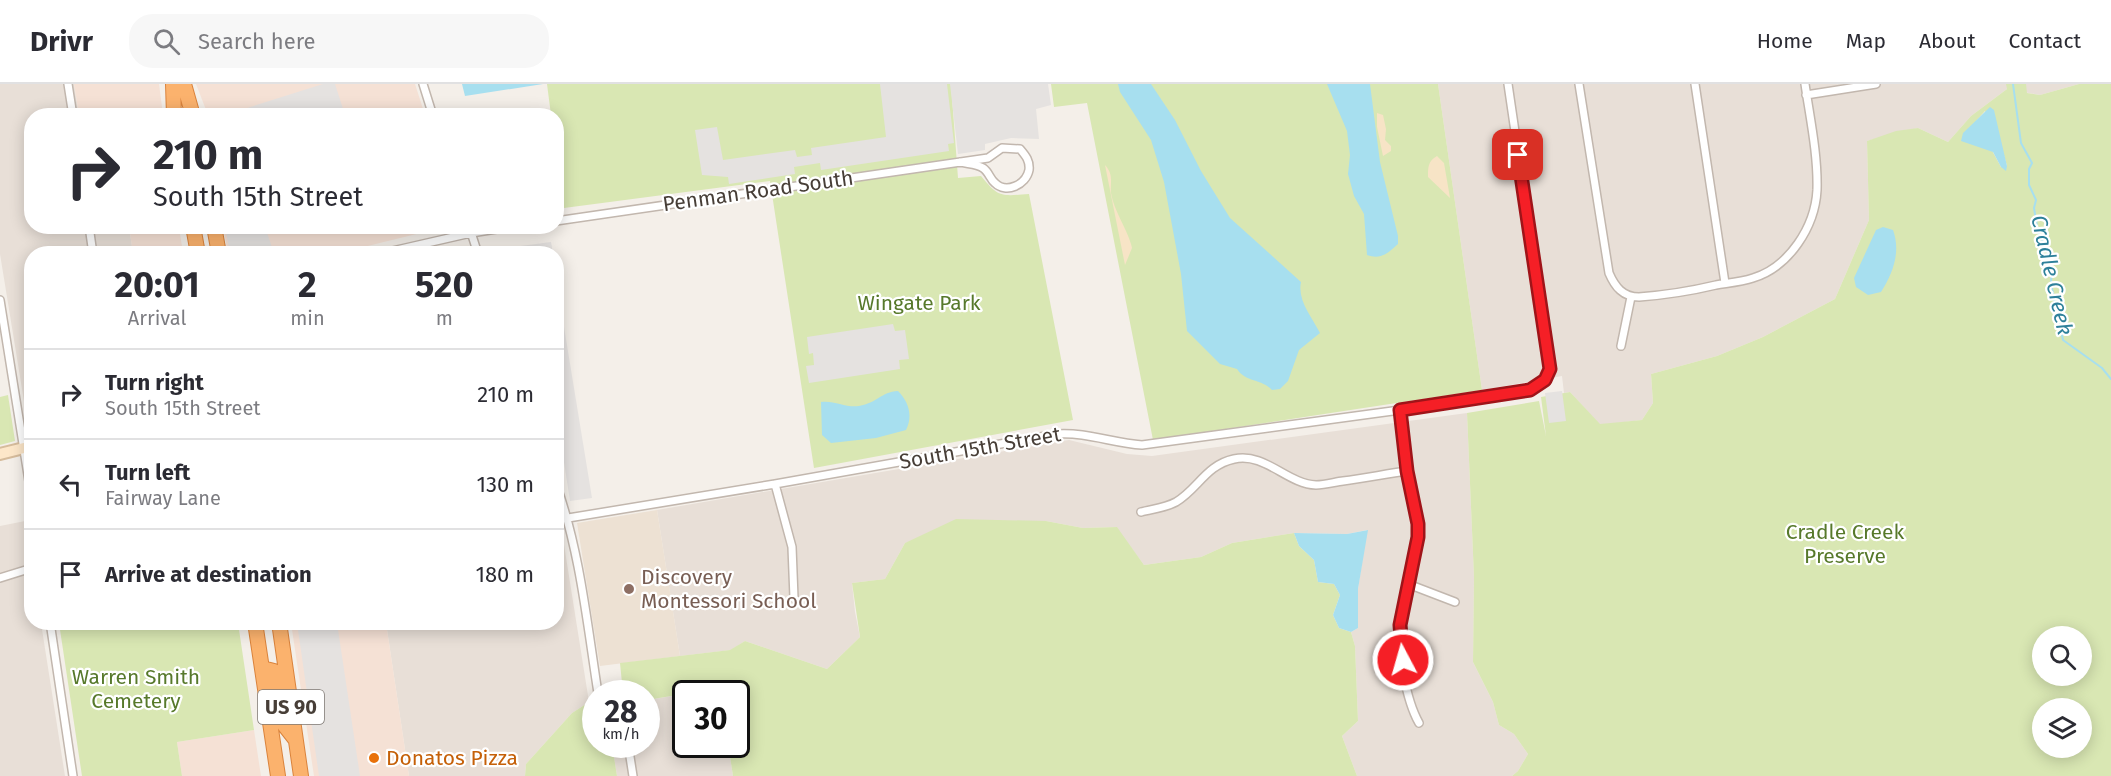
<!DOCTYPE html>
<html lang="en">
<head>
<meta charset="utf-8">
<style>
  body { margin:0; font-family:"Fira Sans",sans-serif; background:#f7f7f7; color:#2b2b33; height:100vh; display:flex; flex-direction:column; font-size:22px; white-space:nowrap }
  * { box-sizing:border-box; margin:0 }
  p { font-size:20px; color:#7c7c81 }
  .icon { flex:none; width:33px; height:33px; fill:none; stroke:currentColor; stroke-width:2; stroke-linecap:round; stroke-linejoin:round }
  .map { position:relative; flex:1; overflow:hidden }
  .drawer { position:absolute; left:24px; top:162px; width:540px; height:384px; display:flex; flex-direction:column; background:#fff; border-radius:24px; box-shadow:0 3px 15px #0003 }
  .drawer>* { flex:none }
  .top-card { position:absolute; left:24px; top:24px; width:540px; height:126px; border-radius:24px; box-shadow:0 3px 15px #0003; background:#fff; color:#2b2b33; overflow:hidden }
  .controls { position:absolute; left:2032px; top:542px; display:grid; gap:12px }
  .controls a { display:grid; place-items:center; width:60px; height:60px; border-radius:50%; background:#fff; box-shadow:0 3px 15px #0003; font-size:30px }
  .speed { position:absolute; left:582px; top:596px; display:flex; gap:12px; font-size:30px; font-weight:700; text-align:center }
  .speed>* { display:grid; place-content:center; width:78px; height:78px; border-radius:50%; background:#fff; box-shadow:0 3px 15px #0003; line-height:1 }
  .speed small { font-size:15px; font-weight:400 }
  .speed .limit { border:3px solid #111; border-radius:9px; background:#fff; color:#111 }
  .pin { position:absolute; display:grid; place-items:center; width:51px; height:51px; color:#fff; margin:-26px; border-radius:12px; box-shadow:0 3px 9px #0006 }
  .me { position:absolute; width:66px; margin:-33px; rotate:354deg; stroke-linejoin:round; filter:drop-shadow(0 0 4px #0008) }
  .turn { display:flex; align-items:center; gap:21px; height:126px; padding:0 30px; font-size:27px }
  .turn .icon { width:78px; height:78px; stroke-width:2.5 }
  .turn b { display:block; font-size:42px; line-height:51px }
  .eta { display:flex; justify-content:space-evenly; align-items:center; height:102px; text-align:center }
  .eta b { font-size:36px; font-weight:700; line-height:42px }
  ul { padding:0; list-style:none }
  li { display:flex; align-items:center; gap:18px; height:90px; padding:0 30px; border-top:2px solid #e1e1e2 }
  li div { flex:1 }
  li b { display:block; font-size:22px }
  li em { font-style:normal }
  header { display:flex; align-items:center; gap:36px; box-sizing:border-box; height:84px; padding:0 30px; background:#fff; border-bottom:2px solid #e1e1e2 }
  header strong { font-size:28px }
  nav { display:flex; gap:33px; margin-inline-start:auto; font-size:21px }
  .search { width:420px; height:54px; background:#f7f7f7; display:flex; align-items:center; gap:15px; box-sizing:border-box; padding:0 21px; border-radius:24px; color:#7c7c81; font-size:22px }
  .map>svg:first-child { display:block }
  .residential { fill:#e8dfd7 }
  .commercial { fill:#f5e1d5 }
  .education { fill:#ede1d3 }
  .green { fill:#d9e7b3; fill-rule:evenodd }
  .sand { fill:#f7e4c6 }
  .parking { fill:#e5e2e0 }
  .water { fill:#a7dfef }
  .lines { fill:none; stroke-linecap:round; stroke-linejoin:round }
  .stream { stroke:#a7dfef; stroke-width:2 }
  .street-casing { stroke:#c2b7ae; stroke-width:10 }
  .secondary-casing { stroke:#d6bc9c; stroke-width:14 }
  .highway-casing { stroke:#da833c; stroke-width:16 }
  .street { stroke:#fff; stroke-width:7 }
  .secondary { stroke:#fde7c9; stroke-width:10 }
  .highway { stroke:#fbb26d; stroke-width:14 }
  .route-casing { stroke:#9f1419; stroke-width:15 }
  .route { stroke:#f51f26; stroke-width:10 }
  .education-dot { fill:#8d6e63; stroke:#fff; stroke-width:2 }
  .food-dot { fill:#e8710a; stroke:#fff; stroke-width:2 }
  .labels { text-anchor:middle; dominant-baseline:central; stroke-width:4.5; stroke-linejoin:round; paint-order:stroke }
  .shield { fill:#fff; stroke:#7e7873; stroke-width:1.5 }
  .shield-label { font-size:20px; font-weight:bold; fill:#473e37 }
  .street-label { font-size:21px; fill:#473e37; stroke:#fff }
  .park-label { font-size:21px; fill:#57792b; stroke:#fff }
  .education-label { font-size:21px; fill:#785e54; stroke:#fff; text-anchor:start }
  .food-label { font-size:21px; fill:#c56008; stroke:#fff; text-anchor:start }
  .water-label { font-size:22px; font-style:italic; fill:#2d809a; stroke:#fff }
</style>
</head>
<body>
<header>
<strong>Drivr</strong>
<div class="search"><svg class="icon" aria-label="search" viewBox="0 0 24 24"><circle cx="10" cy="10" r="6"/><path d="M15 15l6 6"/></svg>Search here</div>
<nav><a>Home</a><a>Map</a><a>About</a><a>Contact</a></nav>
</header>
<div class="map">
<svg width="2111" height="692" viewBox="0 0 2111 692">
  <rect width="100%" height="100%" fill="#f4efe9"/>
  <path class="residential" d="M0 0H74L79 31 32 32V142L129 143 133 169 32 170 31 349 29 348 0 170Z
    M1438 0H2079L2040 11 2007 5 1971 32 1948 58 1918 44 1867 57 1869 136 1835 215 1763 253 1717 272 1651 290 1653 319 1642 336 1600 341 1570 308 1564 309 1562 292 1482 306Z
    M1467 329 1474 493 1473 578 1493 618 1499 641 1514 650 1528 670 1518 687 1512 692H1357L1342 652 1358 637 1355 562 1351 548 1358 544V505L1367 446 1347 450 1294 449 1232 459 1201 473 1144 481 1116 443 1083 444 1046 437 905 459 885 495 852 499 855 528 860 553 827 585 745 557 731 566 680 572 657 426 1069 356 1127 370 1152 372Z
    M25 437 31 480 32 538 41 539 65 692H0V442Z
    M557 446 562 448 589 618 572 629 526 680 525 692H409L386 539 556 538Z
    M685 610 686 660H728L733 692H617L612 660H646L647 616Z"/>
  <path class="commercial" d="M74 0H159L163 31H79Z
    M196 0H415L425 31H208Z
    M129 143H179L183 169H133Z
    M223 143H445L335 170 228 169Z
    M291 539H386L409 692H314Z
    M254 646 261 692H182L177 658Z"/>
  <path class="education" d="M657 426 680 572 600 582 577 439Z"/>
  <path class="green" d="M547 0H951L958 94 981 92C999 114 1001 112 1029 110L1073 336 814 384 770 97 564 124 557 68 556 32 551 31Z
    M1051 0H1438L1482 306 1153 356 1087 19 1054 23Z
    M2006 0H2026L2027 9 2040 11 2079 0H2111V692H1512L1518 687 1528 670 1514 650 1499 641 1493 618 1473 578 1474 493 1467 329 1539 317 1546 352 1541 313 1570 308 1600 340 1642 336 1653 319 1651 290 1717 272 1763 253 1835 215 1869 136 1867 57 1896 47 1918 44 1948 58 1971 32 2007 5ZM1985 27 2001 61 2007 82 2001 83 1976 37ZM2043 552H2082V591H2043ZM2043 624H2082V663H2043Z
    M8 311 15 357 0 361V313Z
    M956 435 1046 437 1083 444 1117 443 1144 481 1201 473 1232 459 1294 449 1299 462 1314 476 1318 498 1334 500 1340 511 1333 531 1339 544 1351 548 1355 562 1358 637 1342 652 1357 692H733L728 660H736V609H721L720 604 647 616 646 609H623L620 579 730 566 745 557 827 585 860 553 852 499 885 495 905 459Z
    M59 539H238L254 646 177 658 182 692H82Z
    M589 618 595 621 596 660H612L617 692H525L526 680 572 629Z"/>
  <path class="sand" d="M1377 29 1383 31 1386 45 1385 56 1391 62V67L1383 72 1377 43Z
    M1437 72 1444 79 1450 114 1428 93C1428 83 1428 77 1437 72Z
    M1105 81C1114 91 1110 98 1111 109 1114 127 1126 143 1131 160L1132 164 1125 181Z"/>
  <path class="parking" d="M323 0H335L345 31H225Z
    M880 0H947L954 59 948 60 949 67 821 86 820 79 794 83 795 90 729 100 728 93 702 91 695 46 717 43 723 76 795 66 797 73 812 71 811 64 886 53Z
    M950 0H1048L1051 21 1036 25 1039 55 1011 54 985 60V66L958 70Z
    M225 143H265L274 169H230Z
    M551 158 553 169H514L513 163Z
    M556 194 592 414 570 417 557 333Z
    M893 240 895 247 905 246 909 275 899 276 900 285 809 299 806 282 814 281 813 269 809 270 807 253Z
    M1562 307 1566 337 1549 339 1545 309Z
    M297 539H337L360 692H319Z"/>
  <path class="water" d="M462 0H543L465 12Z
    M1118 0H1151L1175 36 1201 87 1230 134 1301 198C1297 216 1312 233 1320 249L1299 266 1288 297 1280 305 1272 306C1262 295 1245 298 1237 285L1220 280 1187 247 1181 190 1164 98 1151 56 1120 8Z
    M1327 0H1370L1380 78 1398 152V160C1388 169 1381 176 1367 171L1364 130 1354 112 1348 90 1350 71 1347 47Z
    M1990 23 1994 26 2007 82 2006 87 2001 83 1993 68 1961 57 1963 49Z
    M1883 143 1893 146C1901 168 1893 189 1881 208L1868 211 1856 203 1854 194 1876 146Z
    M898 307C909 318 913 332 906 346L876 354 831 359 822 351 821 318C834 316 846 324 859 322 877 319 881 308 898 307Z
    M1368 446 1358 505V544L1351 548 1339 544 1333 531 1340 511 1334 500 1318 498 1314 476 1299 462 1294 449 1347 450Z"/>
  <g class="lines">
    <path class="stream" d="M2013 0 2021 59 2032 79 2029 85V101L2036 116 2034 124 2038 148 2052 176 2051 200 2063 256 2102 284 2111 295"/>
    <defs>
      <path id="street" d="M68 0 73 32
        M423 0 433 32
        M1579 0 1609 189C1615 203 1623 213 1639 213 1665 211 1691 207 1716 201 1728 199 1741 198 1753 194 1789 183 1815 143 1817 106 1818 71 1810 34 1805 0
        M1695 0 1725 199
        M1806 11 1876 0
        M556 137 988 74 1002 64 1020 65C1026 72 1030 77 1029 86 1026 101 1006 110 995 99 990 95 989 88 983 84 977 80 967 80 960 78
        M89 142 93 170
        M469 142 478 170
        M379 170 471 149 517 142
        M0 216 32 416
        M1621 262 1631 213
        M1400 326 1407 387 1418 440V453C1412 481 1403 510 1400 539 1397 566 1406 616 1419 639
        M556 400C580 467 587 539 598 609
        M775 400 792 463 794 514 798 518
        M1141 428C1152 425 1165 424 1176 418 1198 405 1206 381 1234 375 1265 368 1287 400 1316 401 1325 401 1335 398 1343 397 1365 394 1386 390 1407 387
        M556 436 775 400 1057 350C1086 348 1113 359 1142 361L1400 326 1530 306 1545 296 1550 285 1508 0
        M0 494 32 484
        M1408 500 1455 518
        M50 538 73 692
        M628 660 633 692"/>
      <path id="secondary" d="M0 370 32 362"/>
      <path id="highway" d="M173 0 174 32
        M184 0 193 32
        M193 142 198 170
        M214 142 219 170
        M255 538 278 692
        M279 538 301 692
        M262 584 274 587 284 641 295 655"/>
    </defs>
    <use href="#street" class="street-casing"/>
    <use href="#secondary" class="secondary-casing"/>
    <use href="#highway" class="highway-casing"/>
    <use href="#street" class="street"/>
    <use href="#secondary" class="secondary"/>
    <use href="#highway" class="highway"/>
  </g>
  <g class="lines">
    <defs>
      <path id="route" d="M1403 576 1400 541 1418 453V440L1407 387 1400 326 1530 306 1545 296 1550 285 1518 71"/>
    </defs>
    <use href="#route" class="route-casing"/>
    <use href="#route" class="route"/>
  </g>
  <circle class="education-dot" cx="629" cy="505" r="6"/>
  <circle class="food-dot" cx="374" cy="674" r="6"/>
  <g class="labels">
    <rect class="shield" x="258" y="606" width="66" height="34" rx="4.5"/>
    <g class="shield-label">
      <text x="291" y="623">US 90</text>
    </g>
    <g class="street-label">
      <text transform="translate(758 107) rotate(-8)">Penman Road South</text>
      <text transform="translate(980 364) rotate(-10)">South 15th Street</text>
    </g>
    <g class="park-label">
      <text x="919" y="219">Wingate Park</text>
      <text x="1845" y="448">Cradle Creek<tspan x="1845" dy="24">Preserve</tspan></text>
      <text x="136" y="593">Warren Smith<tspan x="136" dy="24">Cemetery</tspan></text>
    </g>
    <g class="education-label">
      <text x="641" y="493">Discovery<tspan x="641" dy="24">Montessori School</tspan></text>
    </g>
    <g class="food-label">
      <text x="386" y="674">Donatos Pizza</text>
    </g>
    <g class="water-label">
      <text transform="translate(2052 191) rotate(77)">Cradle Creek</text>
    </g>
  </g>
</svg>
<div class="controls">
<a><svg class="icon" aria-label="search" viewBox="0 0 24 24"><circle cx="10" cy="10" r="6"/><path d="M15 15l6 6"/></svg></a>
<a><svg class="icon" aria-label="layers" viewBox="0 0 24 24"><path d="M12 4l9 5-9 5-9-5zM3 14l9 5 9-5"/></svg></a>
</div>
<div class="speed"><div>28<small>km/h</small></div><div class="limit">30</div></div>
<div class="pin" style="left:1518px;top:71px;background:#d93025"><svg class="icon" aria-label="arrive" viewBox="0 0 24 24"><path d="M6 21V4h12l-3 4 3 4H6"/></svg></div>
<svg class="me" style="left:1403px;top:576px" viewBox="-20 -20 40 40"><circle r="17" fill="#f51f26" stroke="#fff" stroke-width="3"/><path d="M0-11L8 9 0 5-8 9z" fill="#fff"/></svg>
<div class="top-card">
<div class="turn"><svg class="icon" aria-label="right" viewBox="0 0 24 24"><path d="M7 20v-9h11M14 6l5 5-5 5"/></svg><div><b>210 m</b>South 15th Street</div></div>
</div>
<section class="drawer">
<div class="eta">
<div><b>20:01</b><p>Arrival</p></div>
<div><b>2</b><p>min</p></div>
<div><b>520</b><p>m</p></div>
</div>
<ul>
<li><svg class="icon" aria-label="right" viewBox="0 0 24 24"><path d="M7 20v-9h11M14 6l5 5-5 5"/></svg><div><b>Turn right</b><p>South 15th Street</p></div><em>210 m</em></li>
<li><svg class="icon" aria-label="left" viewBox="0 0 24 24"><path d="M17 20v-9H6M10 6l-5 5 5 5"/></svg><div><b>Turn left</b><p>Fairway Lane</p></div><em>130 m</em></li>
<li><svg class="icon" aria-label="arrive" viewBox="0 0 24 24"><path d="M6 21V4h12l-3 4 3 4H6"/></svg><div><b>Arrive at destination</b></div><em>180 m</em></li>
</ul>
</section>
</div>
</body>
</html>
